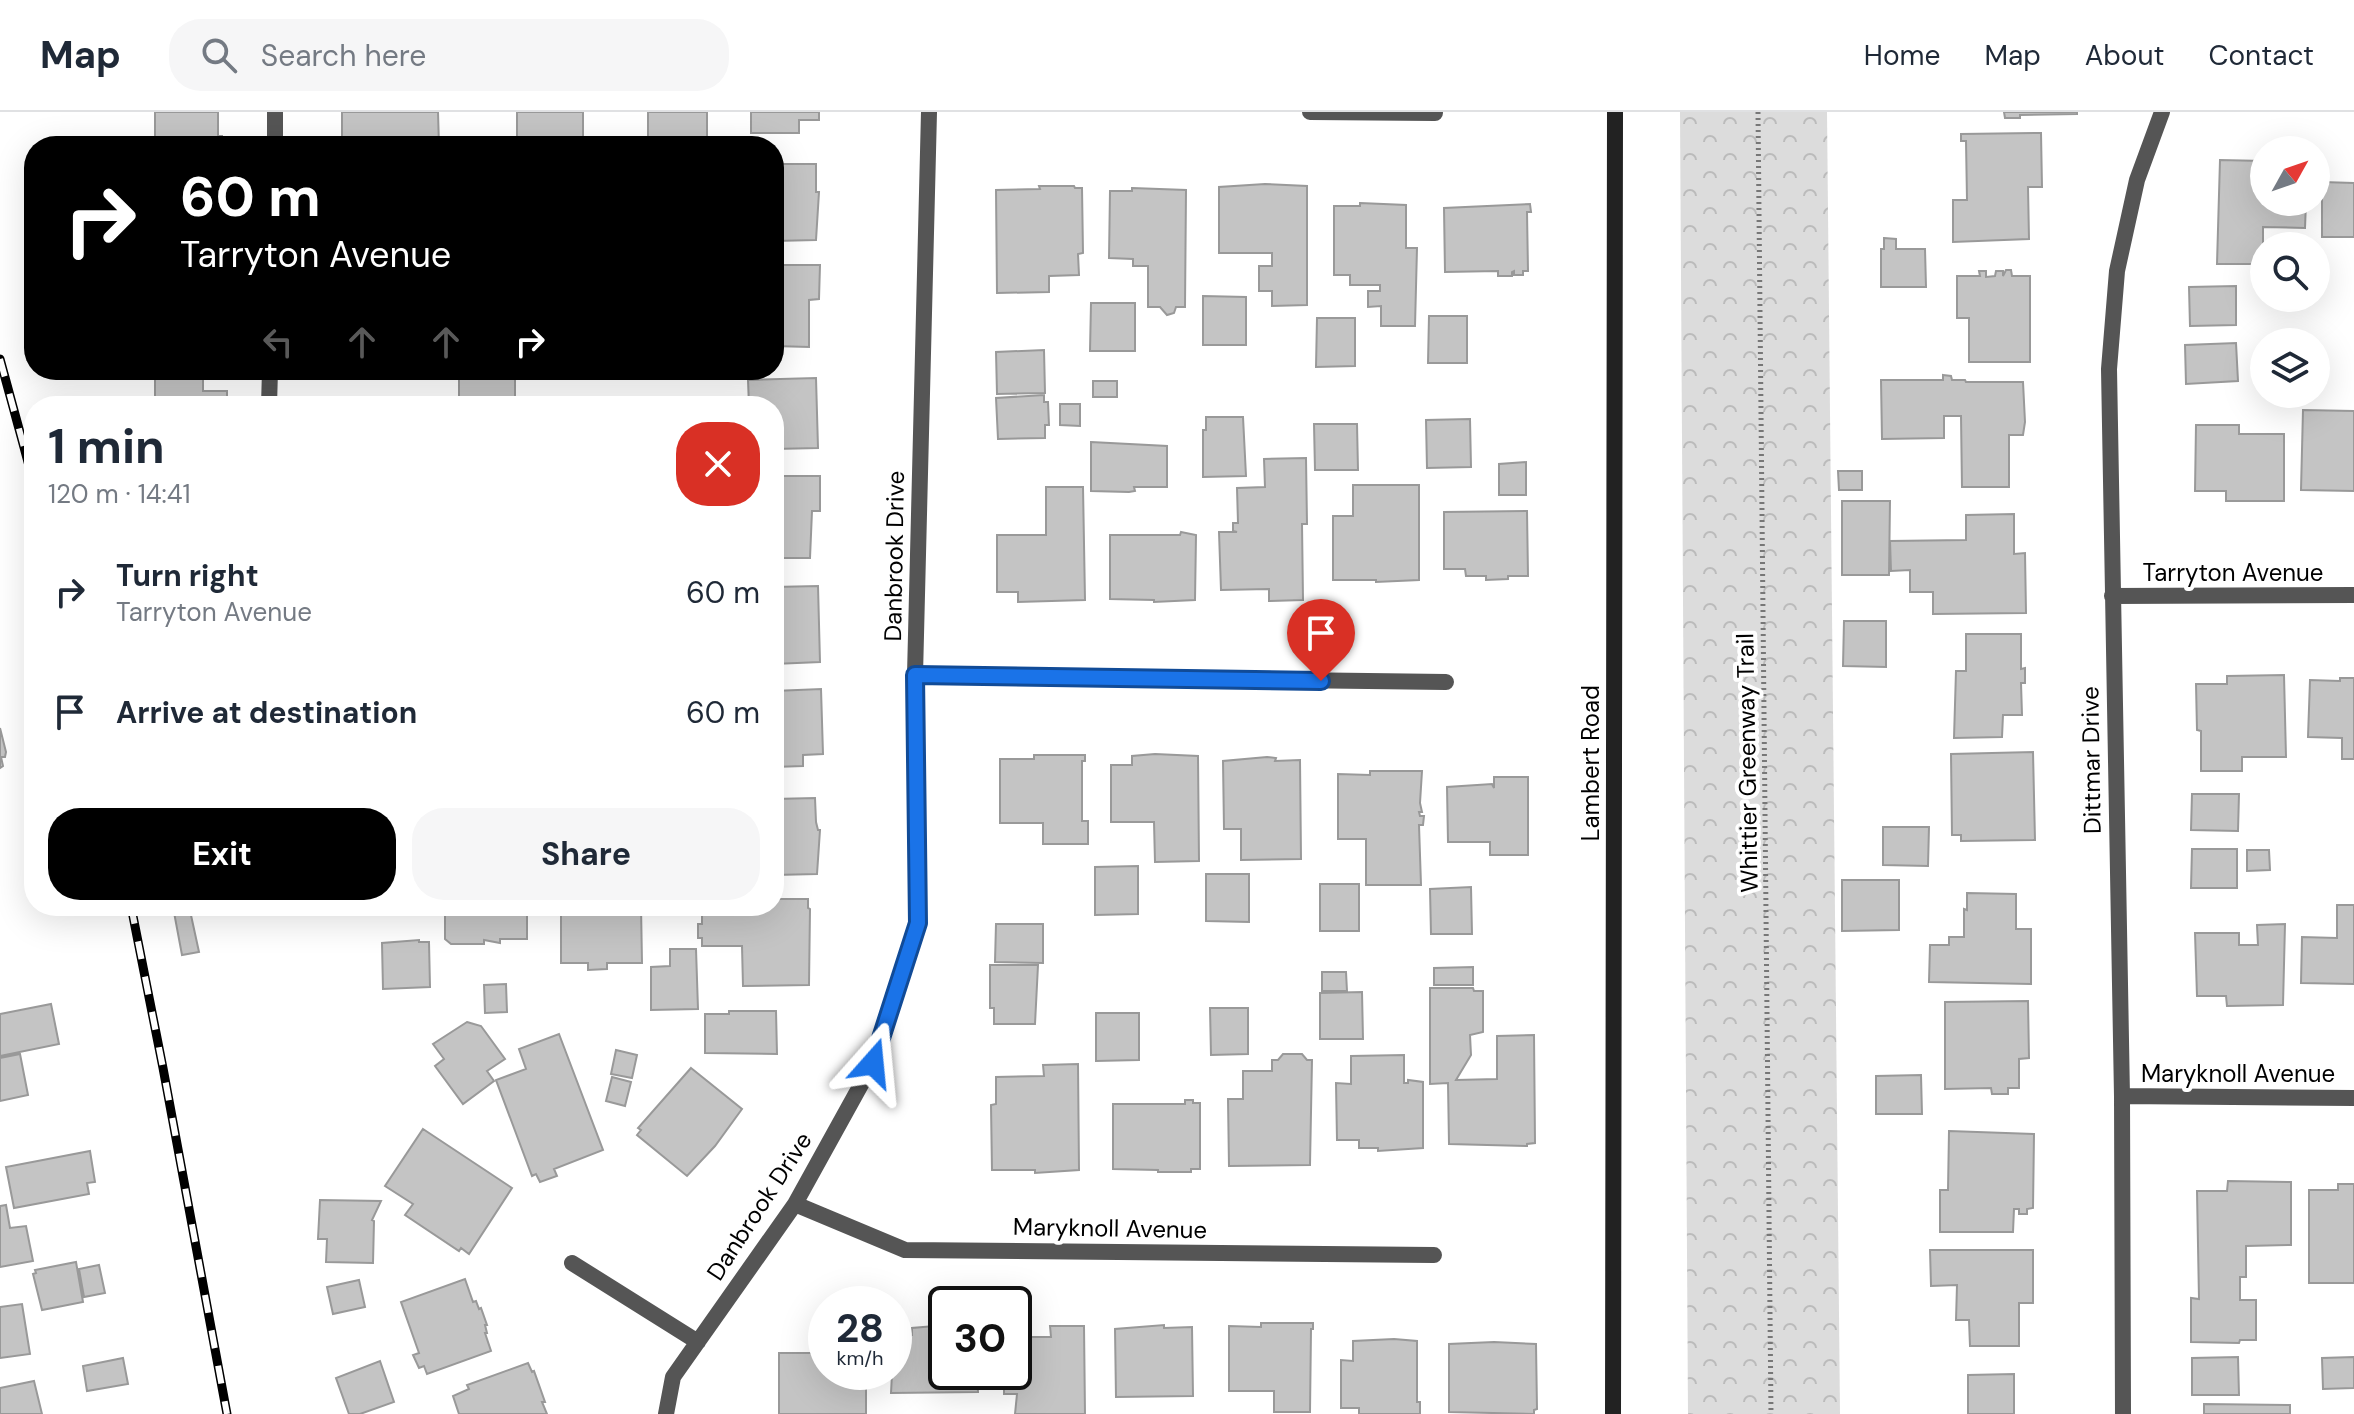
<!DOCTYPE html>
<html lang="en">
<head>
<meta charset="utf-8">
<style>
  body { margin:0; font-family:"DM Sans",sans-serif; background:#f6f6f7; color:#1f2937; height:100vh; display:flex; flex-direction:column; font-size:30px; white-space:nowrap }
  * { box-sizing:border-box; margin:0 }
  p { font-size:26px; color:#747a83 }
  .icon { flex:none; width:44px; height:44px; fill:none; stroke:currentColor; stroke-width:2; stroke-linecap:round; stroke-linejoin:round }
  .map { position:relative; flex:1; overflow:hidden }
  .drawer { position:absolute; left:24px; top:284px; width:760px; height:520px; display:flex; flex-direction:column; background:#fff; border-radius:32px; box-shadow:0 8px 32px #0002 }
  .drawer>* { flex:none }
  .hud { position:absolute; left:24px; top:24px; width:760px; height:244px; border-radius:32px; box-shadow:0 8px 32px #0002; background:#000; color:#fff; overflow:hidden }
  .needle { width:52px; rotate:50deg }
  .tools { position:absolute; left:2250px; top:24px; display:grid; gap:16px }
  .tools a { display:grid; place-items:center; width:80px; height:80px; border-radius:50%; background:#fff; box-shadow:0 8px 32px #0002; font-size:40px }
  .speed { position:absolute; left:808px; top:1174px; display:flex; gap:16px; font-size:40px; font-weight:700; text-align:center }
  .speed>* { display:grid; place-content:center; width:104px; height:104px; border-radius:50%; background:#fff; box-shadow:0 8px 32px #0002; line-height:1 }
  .speed small { font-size:20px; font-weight:400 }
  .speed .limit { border:4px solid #111; border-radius:12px; background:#fff; color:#111 }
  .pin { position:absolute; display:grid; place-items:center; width:68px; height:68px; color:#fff; margin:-82px -34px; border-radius:50% 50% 50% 0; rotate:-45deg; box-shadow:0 0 8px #0007 }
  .pin .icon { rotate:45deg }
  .me { position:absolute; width:88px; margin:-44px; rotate:18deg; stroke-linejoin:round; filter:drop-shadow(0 0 6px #0008) }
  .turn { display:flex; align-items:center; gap:28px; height:168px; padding:0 24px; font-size:36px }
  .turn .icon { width:104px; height:104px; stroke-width:2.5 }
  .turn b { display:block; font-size:56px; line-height:68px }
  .lanes { display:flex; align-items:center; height:76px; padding:0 24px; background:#0003; justify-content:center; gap:40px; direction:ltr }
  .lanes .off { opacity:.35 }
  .round { display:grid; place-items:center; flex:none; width:84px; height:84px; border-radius:32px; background:#f6f6f7 }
  .summary { display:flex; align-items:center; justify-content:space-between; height:136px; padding:0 24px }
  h1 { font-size:48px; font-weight:700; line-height:60px }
  .action { display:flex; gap:16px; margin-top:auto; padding:16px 24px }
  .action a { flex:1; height:92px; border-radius:32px; background:#000; color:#fff; font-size:32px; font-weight:700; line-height:92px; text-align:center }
  .action a+a { background:#f6f6f7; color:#1f2937 }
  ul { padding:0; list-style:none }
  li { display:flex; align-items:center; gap:24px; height:120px; padding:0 24px }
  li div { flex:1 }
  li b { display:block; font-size:30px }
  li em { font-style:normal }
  header { display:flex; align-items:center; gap:48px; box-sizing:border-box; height:112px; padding:0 40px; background:#fff; border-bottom:2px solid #e0e1e3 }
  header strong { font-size:38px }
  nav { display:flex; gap:44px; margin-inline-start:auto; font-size:28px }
  .search { width:560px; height:72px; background:#f6f6f7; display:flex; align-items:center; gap:20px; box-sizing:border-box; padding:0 28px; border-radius:32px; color:#747a83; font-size:30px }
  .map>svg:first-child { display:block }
  .forest { fill:url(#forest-crowns) }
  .building { fill:#c4c4c4; stroke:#999; stroke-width:2 }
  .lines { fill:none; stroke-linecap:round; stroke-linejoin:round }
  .path { stroke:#777; stroke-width:5; stroke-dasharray:2 4; stroke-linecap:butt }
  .minor { stroke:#555; stroke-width:16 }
  .secondary { stroke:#222; stroke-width:16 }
  .rail-casing { stroke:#000; stroke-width:9 }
  .rail { stroke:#fff; stroke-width:6; stroke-dasharray:18; stroke-linecap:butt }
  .route-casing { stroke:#114b97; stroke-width:20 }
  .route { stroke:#1a73e8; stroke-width:14 }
  .labels { text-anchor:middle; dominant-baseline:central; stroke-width:8; stroke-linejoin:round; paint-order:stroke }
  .street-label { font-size:24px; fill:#000; stroke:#fff }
</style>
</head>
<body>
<header>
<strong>Map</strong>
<div class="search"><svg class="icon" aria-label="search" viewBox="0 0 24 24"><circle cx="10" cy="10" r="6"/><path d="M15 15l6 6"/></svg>Search here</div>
<nav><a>Home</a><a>Map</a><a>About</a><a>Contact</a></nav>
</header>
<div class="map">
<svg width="2354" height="1302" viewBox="0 0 2354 1302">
  <defs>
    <pattern id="forest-crowns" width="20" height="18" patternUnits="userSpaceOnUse" patternTransform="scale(2)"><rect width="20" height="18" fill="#dcdcdc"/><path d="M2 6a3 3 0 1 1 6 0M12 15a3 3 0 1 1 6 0" fill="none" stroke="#bbb"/></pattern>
  </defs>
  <rect width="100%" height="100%" fill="#fff"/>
  <path class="forest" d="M1680 0H1827L1840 1302H1688Z"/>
  <path class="building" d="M155 0H218V24H222V34H155Z
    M342 0H438L439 34H342Z
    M517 0H583V34H517Z
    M648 0H707V34H648Z
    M751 0H819V8H799V21H751Z
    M2004 0H2077V2L2020 3V6H2005Z
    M2041 21 2042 75H2028L2029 127 1953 130V88H1967L1966 29H1961V22Z
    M2220 48 2264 49V90H2306L2305 116 2263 115V152H2217Z
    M774 52H816V80H819L816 128 774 129Z
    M2322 70 2354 71V125H2322Z
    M1265 72 1307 74V193L1272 194V179H1259V154H1272V141H1219V75Z
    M1039 74H1074L1075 76H1082L1083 141 1078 142 1079 163 1049 164V180L997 181 996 78 1040 77Z
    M1132 76 1186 78 1185 195H1176L1174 201 1167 203 1160 195H1148V154H1133V147L1109 146 1110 79H1132Z
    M1360 91 1406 93V136H1417L1415 214H1381V194L1368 195V179H1380V173H1350V163H1334V94H1360Z
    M1530 92 1531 100H1527L1528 159H1523V163H1514V159L1512 160V164H1498V159L1445 160 1444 96Z
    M1884 126 1896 127V137H1925L1926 175H1881V137H1884Z
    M774 153H820L819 187 809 188V235L774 234Z
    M2006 158H2011L2012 164H2030V250H1969V206H1957V164H1980L1979 159H1986V165L1995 164 1996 159H2003V164Z
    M2236 174V213L2190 214 2189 175Z
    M1203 184 1246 185V233H1203Z
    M1091 191H1135V239H1090Z
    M1429 204H1467V251H1428Z
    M1317 206H1355V254L1316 255Z
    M2236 231 2238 269 2186 272 2185 233Z
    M1044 238 1045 281 997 282 996 240Z
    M155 258H203V279H227V294H155Z
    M459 258H515V290H459Z
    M1943 263 1951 264 1952 268H1965L1966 270H2023L2025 310 2023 323H2009V375H1962L1961 304H1944V326L1882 327 1881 268H1943Z
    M816 266 818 336 774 337V294H749L748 268Z
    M1093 269H1117V285H1093Z
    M1044 283V290H1048L1049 313H1045V326L998 327 996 286Z
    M1060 292H1080V314L1060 313Z
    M2303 298 2354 299V379L2301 378Z
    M1206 305H1243L1246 364 1203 365V318H1206Z
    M1470 307 1471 355 1427 356 1426 308Z
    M1314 312H1357L1358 358H1315Z
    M2196 313H2239V322H2284V389H2226V379H2195Z
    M1091 330 1167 334V375H1134L1135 379 1129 380 1091 379Z
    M1306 346 1307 412H1302L1303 488 1269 489V477L1221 478 1219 420H1237L1233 419V411H1238L1237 376 1265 375 1264 347Z
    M1526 350V383H1499V352Z
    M1838 359H1862V378H1839Z
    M774 364H820V399H812L810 446H774Z
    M1353 373H1419V468L1376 470V468H1333V404H1353Z
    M1046 375H1083L1085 488 1018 490V480H997V423H1046Z
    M1842 389H1890L1889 463H1842Z
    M1527 399 1528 464H1508V467L1486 468V464H1466L1465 457H1444V400Z
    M2014 402V442L2025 441 2026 501 1933 502V480H1910V458L1891 459 1890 429 1966 428V403Z
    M1181 420 1196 423 1195 488 1154 490V488L1110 487V423H1180Z
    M818 474 820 550 774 552V475Z
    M1844 509H1886V555L1843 554Z
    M1966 522H2021V557L2025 556V571H2021L2022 603H2003L2002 625 1954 626 1956 559H1966Z
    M2284 563 2286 645H2242V659H2201V619L2197 618 2196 572H2227V564Z
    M2340 566H2354V647H2342V626L2308 625 2310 568 2340 569Z
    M821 577 823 642 803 643V654L774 655V579Z
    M0 616 6 640 5 645H1L3 654 0 656Z
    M2033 640 2035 728 1961 729V723H1952L1951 642Z
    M1155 642 1198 644 1199 749 1155 750 1154 710H1111V653H1132V644Z
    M1034 643H1085V649H1082V709H1088V732H1043V711H1000V647H1034Z
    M1267 645 1276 646 1275 649 1300 648 1301 747 1241 748V717H1224L1223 649Z
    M1370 659H1422L1420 691 1422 700H1419L1420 704H1424L1423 713H1419L1421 773H1366V727H1338V662L1370 663Z
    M1494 665H1528V743H1490V730H1448L1447 675 1492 672 1494 676Z
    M2192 682H2239L2238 719 2191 718Z
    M815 686 816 710 818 718H820L817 762 774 763V687Z
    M1883 715H1929L1928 754 1883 753Z
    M2192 737H2237V776H2191Z
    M2247 738H2269L2270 758 2247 759Z
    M1138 754V802L1095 803V755Z
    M1206 762H1249V810L1206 809Z
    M1842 768H1899V818L1842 819Z
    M1320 772H1359V819H1320Z
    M1471 775 1472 822H1431L1430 777Z
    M1967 781 2016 782V817H2031V872L1929 870 1930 833H1949V825H1964V797L1967 798Z
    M774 787H808V796L810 797 809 873 743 874 742 834H702V826H698V812H702V794H774Z
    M2337 793H2354V872L2301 871 2302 825 2337 826Z
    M189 794 199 840 182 843 173 795Z
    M453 794H527V827H500V831L484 828V832H451L445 827V795Z
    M561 794H641L642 851H607V857L588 858V851H561Z
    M996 812H1043V851L995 850Z
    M2285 812 2283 893 2227 894 2226 884H2197L2195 821H2239V833H2258L2257 813Z
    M419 828V830H429L430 875 383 877 382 831Z
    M670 837H696L698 897 651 898V855L670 854Z
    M990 853H1038L1035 912H994V896H990Z
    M1473 855V873H1434V856Z
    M1322 860H1346L1347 879H1322Z
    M506 872 507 900 485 901 484 873Z
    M1430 876H1473L1474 879H1483V920L1470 923 1471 943 1456 968 1497 967V924L1534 923 1535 1031 1527 1032V1034L1449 1032 1448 971 1430 972Z
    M1362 880 1363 927H1320V881Z
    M2028 889 2029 946 2019 947V976H2008V982H1992L1991 976 1945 977V890Z
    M51 892 59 932 0 944V902Z
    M1210 896H1248V942L1211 943Z
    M729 899H776L777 942 705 941V902H729Z
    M1096 901H1139V948L1096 949Z
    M467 910 481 914 505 947 487 959 494 969 463 992 435 954 444 947 433 932Z
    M559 922 603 1038 554 1057 557 1064 540 1070 536 1062 532 1064 496 968 526 957 519 937Z
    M616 938 637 943 632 966 611 962Z
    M20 942 28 983 0 989V946Z
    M1283 942H1302L1307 948H1312L1310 1053 1229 1054 1228 987H1243V959H1272V948H1278Z
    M1404 943V971H1408V968L1423 970V1036L1378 1039V1036H1359V1028H1337L1336 971 1351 972V944Z
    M1078 952 1079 1058 1035 1061V1058H992L991 993 996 992V965L1044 964 1043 953Z
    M691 956 742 997 715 1034 687 1064 637 1023 641 1018 638 1016Z
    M1921 963 1922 1002H1876V964Z
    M612 965 631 970 625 994 606 989Z
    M1185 988H1193V991H1200V1057H1191V1060H1158V1058L1113 1057V992H1185Z
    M423 1017 512 1076 469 1142 461 1136 459 1139 405 1103 413 1092 385 1074Z
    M1949 1019 2034 1022 2033 1096 2027 1097V1102H2019V1097H2014L2013 1120H1940V1078H1948Z
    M90 1039 95 1070 87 1071 89 1082 14 1096 6 1055Z
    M2228 1069 2291 1070V1133L2246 1134V1165H2240V1188H2256V1228H2240L2239 1231 2191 1230V1186L2199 1187 2197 1079H2227Z
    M2338 1072H2354V1171H2309V1078H2338Z
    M320 1088 381 1089 372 1108 374 1109 373 1151 326 1150 327 1127H318Z
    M6 1093 10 1116 26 1114 33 1149 0 1155V1094Z
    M1930 1138H2033V1191H2019V1234H1970L1969 1208H1956L1957 1173 1931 1174Z
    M76 1150 83 1190 42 1198 33 1162 36 1161 35 1158Z
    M99 1153 105 1181 84 1185 79 1157Z
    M465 1167 473 1190 476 1189 479 1197 481 1196 487 1213H485L487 1221H485L491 1239 427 1262 424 1254 419 1256 413 1243 419 1241 401 1190Z
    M359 1168 365 1195 333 1202 327 1175Z
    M22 1192 30 1242 0 1246V1195Z
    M1261 1211H1313V1217H1311L1310 1300H1274V1279H1229V1214L1261 1215Z
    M946 1213V1260H977L978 1280 891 1281 894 1224 912 1223V1216Z
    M1164 1213V1216L1192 1215 1193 1284 1116 1285 1115 1217Z
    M1050 1214H1084L1085 1302H1015L1017 1282H1004V1260H1014V1225H1051Z
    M1394 1227 1417 1229V1290H1420V1302H1359V1296H1341V1248L1353 1249V1229Z
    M1494 1230 1536 1232 1537 1297 1534 1298V1302L1449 1300V1232Z
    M824 1237H826V1260H866V1302H779V1241H824Z
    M2238 1245 2239 1283H2192V1246Z
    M2354 1245V1276L2323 1277 2322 1246Z
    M123 1246 128 1272 87 1279 83 1254Z
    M380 1249 394 1290 360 1302H349L336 1266Z
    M528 1251 532 1260 534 1259 545 1290H542L547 1302H459L453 1284 469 1277 467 1273Z
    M2014 1262V1302H1968V1263Z
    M34 1269 42 1302H0V1276Z
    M2204 1292 2290 1293V1302H2204Z"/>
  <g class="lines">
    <path class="path" d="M1758 0 1771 1302"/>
    <path class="minor" d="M1310 0 1435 1
      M275 34V0
      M269 294 270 258
      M2112 484 2354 483
      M915 563 1446 570
      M2122 984 2354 986
      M795 1092 905 1138 1434 1143
      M572 1151 698 1230
      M666 1302 673 1265 795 1092 873 951 918 811 915 563 929 0
      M2123 1302 2122 984 2109 257 2117 159 2137 68 2162 0"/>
    <path class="secondary" d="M1613 1302 1615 0"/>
    <defs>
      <path id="rail" d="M0 247 34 372
        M131 794 163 956 227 1302"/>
    </defs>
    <use href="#rail" class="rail-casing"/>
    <use href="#rail" class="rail"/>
  </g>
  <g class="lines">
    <defs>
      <path id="route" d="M873 951 918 811 915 563 1321 569"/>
    </defs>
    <use href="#route" class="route-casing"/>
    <use href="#route" class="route"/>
  </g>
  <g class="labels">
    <g class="street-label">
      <text transform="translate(894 444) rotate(-89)">Danbrook Drive</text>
      <text x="2233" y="460">Tarryton Avenue</text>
      <text transform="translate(2091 648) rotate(-91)">Dittmar Drive</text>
      <text transform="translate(1590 651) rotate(-90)">Lambert Road</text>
      <text transform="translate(1747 651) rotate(-91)">Whittier Greenway Trail</text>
      <text x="2238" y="961">Maryknoll Avenue</text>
      <text transform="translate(759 1094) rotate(-57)">Danbrook Drive</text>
      <text transform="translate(1110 1116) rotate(1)">Maryknoll Avenue</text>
    </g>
  </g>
</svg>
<div class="tools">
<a><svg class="needle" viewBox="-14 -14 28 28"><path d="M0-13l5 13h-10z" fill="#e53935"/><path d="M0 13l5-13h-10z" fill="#747a83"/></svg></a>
<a><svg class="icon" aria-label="search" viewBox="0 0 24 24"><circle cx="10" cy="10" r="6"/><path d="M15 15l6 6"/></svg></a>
<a><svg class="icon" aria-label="layers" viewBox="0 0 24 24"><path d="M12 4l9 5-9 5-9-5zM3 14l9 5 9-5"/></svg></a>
</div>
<div class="speed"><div>28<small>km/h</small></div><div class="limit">30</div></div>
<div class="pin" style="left:1321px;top:569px;background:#d93025"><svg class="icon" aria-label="arrive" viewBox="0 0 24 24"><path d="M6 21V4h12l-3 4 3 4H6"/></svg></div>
<svg class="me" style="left:873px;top:951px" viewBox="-20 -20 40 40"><path d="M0-17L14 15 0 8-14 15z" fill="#1a73e8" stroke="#fff" stroke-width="4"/></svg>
<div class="hud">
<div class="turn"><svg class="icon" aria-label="right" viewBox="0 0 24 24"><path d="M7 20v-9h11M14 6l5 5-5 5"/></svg><div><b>60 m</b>Tarryton Avenue</div></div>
<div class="lanes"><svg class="icon off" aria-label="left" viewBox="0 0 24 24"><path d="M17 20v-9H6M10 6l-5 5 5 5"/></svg><svg class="icon off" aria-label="ahead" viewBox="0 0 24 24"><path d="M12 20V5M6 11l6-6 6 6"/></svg><svg class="icon off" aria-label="ahead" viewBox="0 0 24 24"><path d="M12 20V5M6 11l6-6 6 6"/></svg><svg class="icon" aria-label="right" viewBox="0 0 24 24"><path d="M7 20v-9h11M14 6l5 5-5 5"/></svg></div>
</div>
<section class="drawer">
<div class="summary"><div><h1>1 min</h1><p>120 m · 14:41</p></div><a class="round" style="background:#d93025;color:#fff"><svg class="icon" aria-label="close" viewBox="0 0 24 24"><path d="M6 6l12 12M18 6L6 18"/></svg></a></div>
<ul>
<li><svg class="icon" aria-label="right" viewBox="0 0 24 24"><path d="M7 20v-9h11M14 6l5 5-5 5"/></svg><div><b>Turn right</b><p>Tarryton Avenue</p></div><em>60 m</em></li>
<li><svg class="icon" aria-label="arrive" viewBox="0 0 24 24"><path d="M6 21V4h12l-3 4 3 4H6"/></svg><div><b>Arrive at destination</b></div><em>60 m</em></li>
</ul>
<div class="action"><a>Exit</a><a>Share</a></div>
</section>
</div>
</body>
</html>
